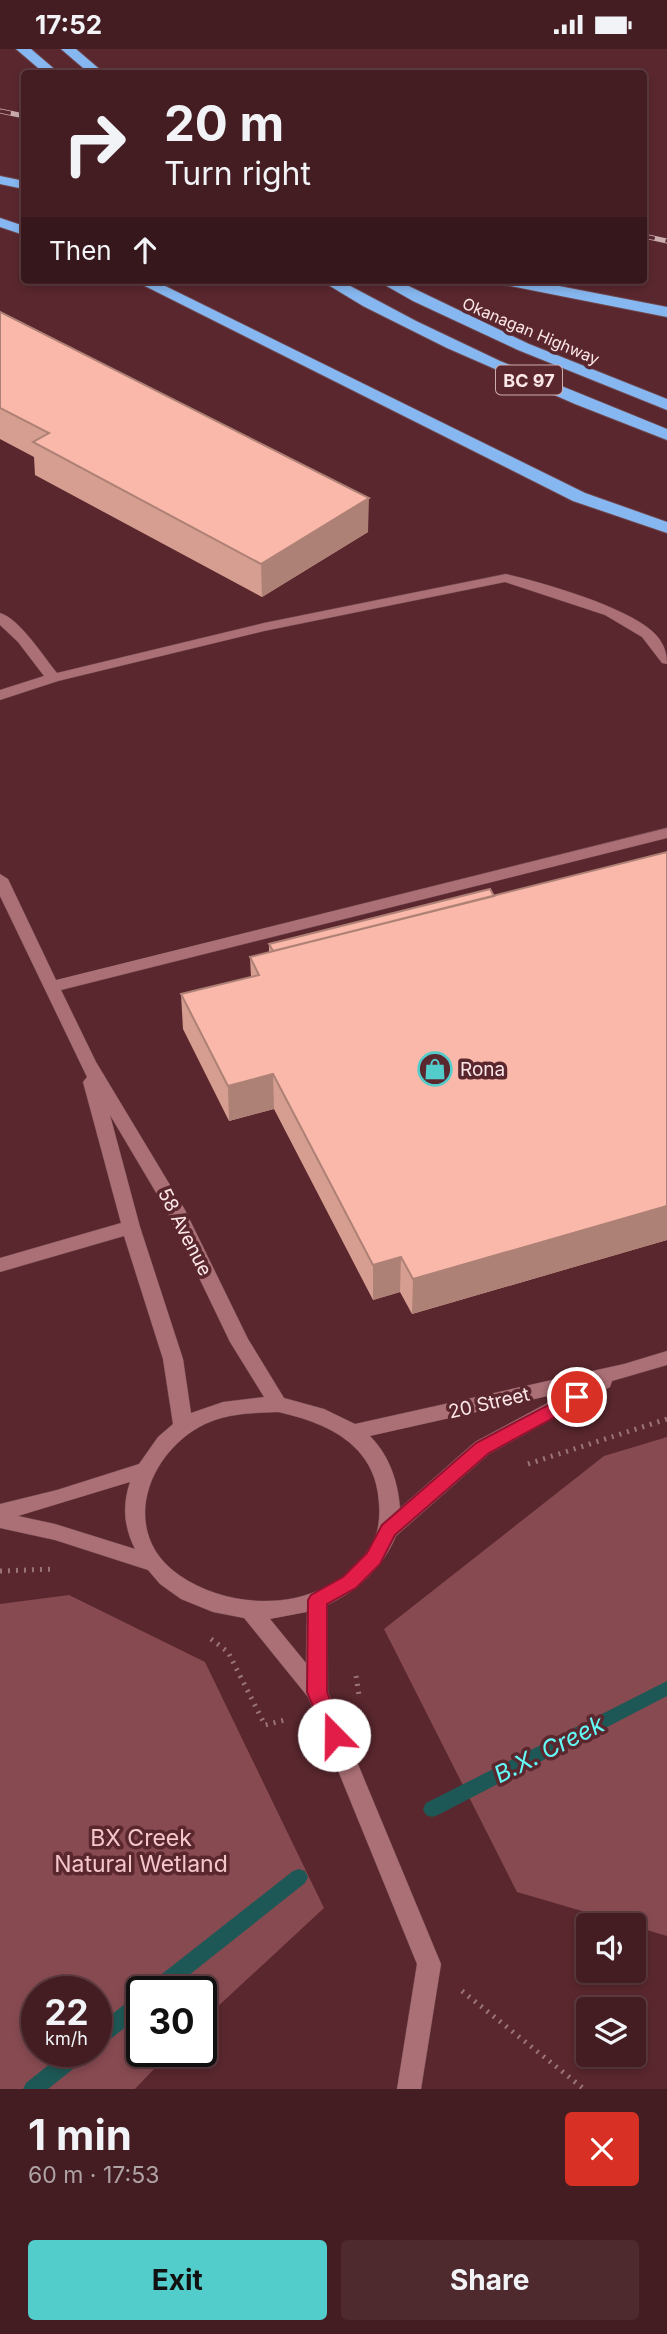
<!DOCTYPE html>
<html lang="en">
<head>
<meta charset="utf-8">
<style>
  body { margin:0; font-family:Inter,sans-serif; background:#4e2a2f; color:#f1f3f6; height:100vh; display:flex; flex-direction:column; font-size:26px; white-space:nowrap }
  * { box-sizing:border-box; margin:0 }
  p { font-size:23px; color:#afa2a5 }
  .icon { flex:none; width:38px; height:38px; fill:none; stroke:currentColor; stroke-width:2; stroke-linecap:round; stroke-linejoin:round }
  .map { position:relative; height:2040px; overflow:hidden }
  .panel { display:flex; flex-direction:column; background:#441d22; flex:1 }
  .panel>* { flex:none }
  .banner { position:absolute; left:21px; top:21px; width:626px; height:214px; border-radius:7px; box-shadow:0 4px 10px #0003,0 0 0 2px #5c3b40; background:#441d22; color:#f1f3f6; overflow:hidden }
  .fabs { position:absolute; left:576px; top:1864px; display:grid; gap:14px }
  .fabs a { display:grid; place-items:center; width:70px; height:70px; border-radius:7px; background:#441d22; box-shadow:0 4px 10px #0003,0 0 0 2px #5c3b40; font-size:35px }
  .speed { position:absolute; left:21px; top:1927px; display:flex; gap:14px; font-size:35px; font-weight:700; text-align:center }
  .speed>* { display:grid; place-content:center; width:91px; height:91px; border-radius:50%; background:#441d22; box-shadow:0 4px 10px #0003,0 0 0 2px #5c3b40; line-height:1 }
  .speed small { font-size:18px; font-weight:400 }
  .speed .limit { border:4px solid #111; border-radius:10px; background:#fff; color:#111 }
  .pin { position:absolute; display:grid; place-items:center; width:60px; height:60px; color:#fff; margin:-30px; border:4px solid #fff; border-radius:50%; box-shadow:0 2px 7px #0007 }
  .me { position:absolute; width:77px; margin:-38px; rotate:338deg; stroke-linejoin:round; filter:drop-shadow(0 0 5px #0008) }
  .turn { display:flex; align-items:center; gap:24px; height:147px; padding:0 28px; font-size:32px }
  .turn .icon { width:91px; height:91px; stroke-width:2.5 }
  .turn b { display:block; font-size:49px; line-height:60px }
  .then { display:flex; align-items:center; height:66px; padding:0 28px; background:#0003; gap:14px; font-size:26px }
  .round { display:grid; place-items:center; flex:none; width:74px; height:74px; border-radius:7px; background:#4e2a2f }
  .headline { display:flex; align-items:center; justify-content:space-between; height:119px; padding:0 28px }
  h1 { font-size:42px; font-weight:700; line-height:52px }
  .action { display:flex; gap:14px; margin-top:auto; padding:14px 28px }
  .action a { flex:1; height:80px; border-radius:7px; background:#53cdcb; color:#111; font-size:28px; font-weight:700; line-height:80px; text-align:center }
  .action a+a { background:#4e2a2f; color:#f1f3f6 }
  .status { display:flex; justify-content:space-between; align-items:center; height:49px; padding:0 35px; background:#441d22; direction:ltr }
  .status svg { height:19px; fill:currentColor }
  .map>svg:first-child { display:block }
  .green { fill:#874a51; fill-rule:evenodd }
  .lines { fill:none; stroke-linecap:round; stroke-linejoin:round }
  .stream { fill:#1e5856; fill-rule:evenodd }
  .minor-casing { stroke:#6f464d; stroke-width:1 }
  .highway-casing { stroke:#6f464d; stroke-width:2 }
  .path { stroke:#9b7478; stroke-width:5; stroke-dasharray:2 6; stroke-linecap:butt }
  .minor { fill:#ab7075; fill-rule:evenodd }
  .highway { fill:#87b7f0; fill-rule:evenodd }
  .rail-casing { stroke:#cbadb0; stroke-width:5 }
  .rail { stroke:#5a272e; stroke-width:3.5; stroke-dasharray:11; stroke-linecap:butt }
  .wall { fill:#d69e91 }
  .shaded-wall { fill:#ae8176 }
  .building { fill:#f9b8a9; stroke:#ae8176; stroke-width:2 }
  .route { fill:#e11d48; stroke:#92132f; stroke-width:2 }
  .labels { text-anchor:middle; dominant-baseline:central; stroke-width:7; stroke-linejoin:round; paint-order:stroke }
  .far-street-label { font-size:16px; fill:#fce7e8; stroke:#5a272e }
  .shield { fill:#5a272e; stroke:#cbadb0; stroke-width:2 }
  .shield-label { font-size:18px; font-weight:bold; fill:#fce7e8 }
  .poi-label { font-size:19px; fill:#fce7e8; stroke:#5a272e; text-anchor:start }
  .street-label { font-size:19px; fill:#fce7e8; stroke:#5a272e }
  .near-park-label { font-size:23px; fill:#f4c7cb; stroke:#5a272e }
  .near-water-label { font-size:24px; font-style:italic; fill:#63fcf8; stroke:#5a272e }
</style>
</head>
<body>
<div class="status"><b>17:52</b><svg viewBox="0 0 49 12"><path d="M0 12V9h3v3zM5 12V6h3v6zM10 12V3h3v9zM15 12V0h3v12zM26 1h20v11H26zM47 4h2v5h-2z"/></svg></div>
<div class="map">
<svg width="667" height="2040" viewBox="0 0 667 2040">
  <rect width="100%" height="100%" fill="#5a272e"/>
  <path class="green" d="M667 1388V1887L517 1843 384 1580 604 1407Z
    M69 1546 205 1613 324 1859 201 1973V1942H142V2002H171L135 2040H0V1555ZM96 1942V2002H37V1942Z"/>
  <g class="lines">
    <path class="stream" d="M667 1632V1647L438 1766 432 1768 426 1766 423 1760 426 1754Z
      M299 1820 305 1822 308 1828 305 1834 169 1942H146L148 1936 293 1822Z
      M142 1944V1965L103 1996 96 1999V1978L135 1947Z
      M66 2002H90L88 2008 48 2040H23L26 2034Z"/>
    <defs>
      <path id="minor" d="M506 525C544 534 624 557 652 582 663 592 667 602 667 615L662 614 642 588 605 566 505 533 264 582 58 632 0 651V641L44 627 18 593 0 576V564C20 570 43 607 57 624L264 574Z
        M667 779V789L61 941 96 1013 185 1161 248 1290 284 1349 324 1360 355 1375 624 1315 667 1302V1316L612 1332 610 1338 489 1405 396 1487C383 1518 358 1542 327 1556L328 1643 441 1915 421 2040H397L417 1915 308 1648 244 1569 213 1563 181 1550 160 1535 148 1521 55 1491 0 1479V1455L57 1441 139 1415 158 1388 173 1375 163 1310 124 1187 0 1223V1209L121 1174 83 1033 87 1028 0 847V825L8 830 56 931ZM110 1066 167 1162 230 1293 264 1348 223 1353 191 1364 183 1310 140 1178ZM570 1342 475 1393 400 1459C398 1432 389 1406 370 1387ZM278 1363C328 1374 376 1396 379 1454 380 1468 379 1483 372 1495 332 1563 237 1566 179 1526 118 1484 147 1403 205 1375 228 1364 254 1364 278 1363ZM130 1433C122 1457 124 1478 135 1500L55 1475 18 1467ZM307 1563 306 1614 270 1570Z"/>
      <path id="highway" d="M16 0H31L59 24H44Z
        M61 0H76L104 24H89Z
        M0 127 24 132V140L0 135Z
        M0 169 24 177V186L0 178Z
        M133 231H153L585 444 667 473V484L573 452Z
        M320 231H339L416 272 500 312 667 380V391L575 355 447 299 363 257Z
        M376 231H396L529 295 667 350V361L518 301 413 252Z
        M497 231H528L667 258V268L505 236Z"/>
    </defs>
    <use href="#minor" class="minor-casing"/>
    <use href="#highway" class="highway-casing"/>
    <path class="path" d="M528 1415 667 1370
      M0 1522 56 1520
      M211 1590 228 1603 265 1676 289 1670
      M356 1627 359 1646
      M462 1942 584 2040"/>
    <use href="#minor" class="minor"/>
    <use href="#highway" class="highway"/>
    <defs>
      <path id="rail" d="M0 62 24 67
        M644 187 667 192"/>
    </defs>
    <use href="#rail" class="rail-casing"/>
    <use href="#rail" class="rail"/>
  </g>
  <path class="wall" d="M0 263 368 483 262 548 35 426 34 408 0 390Z
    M667 803V1191L412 1265 400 1243 373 1251 274 1060 229 1072 183 980 181 945 251 928 250 908 269 903V895L494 847Z"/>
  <path class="shaded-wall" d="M369 449 368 483 262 548 261 515Z
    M273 1025 274 1060 229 1072 228 1037Z
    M667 1157V1191L412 1265 413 1230Z
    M401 1208 400 1243 373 1251V1216Z"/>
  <path class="building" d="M0 263 369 449 261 515 33 393 49 384 0 359Z
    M667 803V1157L413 1230 401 1208 373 1216 273 1025 228 1037 181 945 259 926 250 908Z
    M490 840 494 847 273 902 269 895Z"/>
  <path class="route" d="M577 1341 583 1343 586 1348 583 1353 489 1404 395 1486 380 1515 356 1539 327 1555V1643L344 1686 341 1692 334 1694 327 1692 307 1643 308 1551 311 1546 343 1528 367 1504 382 1476 476 1394Z"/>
  <defs>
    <symbol id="shop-ring" viewBox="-11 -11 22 22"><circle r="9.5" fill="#5a272e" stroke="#53cdcb" stroke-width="1.5"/><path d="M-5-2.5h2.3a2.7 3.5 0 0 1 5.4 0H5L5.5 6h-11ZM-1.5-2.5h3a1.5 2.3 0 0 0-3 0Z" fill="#53cdcb"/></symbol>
  </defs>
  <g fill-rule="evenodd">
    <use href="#shop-ring" x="416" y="1001" width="38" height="38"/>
  </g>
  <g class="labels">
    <g class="far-street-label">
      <text transform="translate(531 282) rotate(23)">Okanagan Highway</text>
    </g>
    <rect class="shield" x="496" y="316.5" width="66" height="29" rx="5"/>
    <g class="shield-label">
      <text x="529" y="331">BC 97</text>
    </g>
    <g class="poi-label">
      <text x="460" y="1020">Rona</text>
    </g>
    <g class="street-label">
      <text transform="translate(185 1183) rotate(63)">58 Avenue</text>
      <text transform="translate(489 1354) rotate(-13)">20 Street</text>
    </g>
    <g class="near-park-label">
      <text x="141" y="1789">BX Creek<tspan x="141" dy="26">Natural Wetland</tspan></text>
    </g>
    <g class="near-water-label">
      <text transform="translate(549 1700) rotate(-27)">B.X. Creek</text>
    </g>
  </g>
</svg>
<div class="fabs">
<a><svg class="icon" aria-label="sound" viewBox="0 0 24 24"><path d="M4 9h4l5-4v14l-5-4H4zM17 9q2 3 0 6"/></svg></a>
<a><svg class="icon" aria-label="layers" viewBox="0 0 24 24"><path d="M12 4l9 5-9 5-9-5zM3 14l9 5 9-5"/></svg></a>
</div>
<div class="speed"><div>22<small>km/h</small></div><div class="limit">30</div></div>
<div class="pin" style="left:577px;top:1348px;background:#d93025"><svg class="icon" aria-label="arrive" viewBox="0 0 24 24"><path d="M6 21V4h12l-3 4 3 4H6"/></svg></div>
<svg class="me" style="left:334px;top:1686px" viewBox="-20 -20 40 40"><circle r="19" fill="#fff"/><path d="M0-13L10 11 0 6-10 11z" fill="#e11d48"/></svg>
<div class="banner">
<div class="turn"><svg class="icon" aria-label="right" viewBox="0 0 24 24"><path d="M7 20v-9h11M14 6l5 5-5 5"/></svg><div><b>20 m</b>Turn right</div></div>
<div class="then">Then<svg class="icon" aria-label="ahead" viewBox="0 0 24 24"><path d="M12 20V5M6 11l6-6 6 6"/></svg></div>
</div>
</div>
<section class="panel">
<div class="headline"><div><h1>1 min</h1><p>60 m · 17:53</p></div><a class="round" style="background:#d93025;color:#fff"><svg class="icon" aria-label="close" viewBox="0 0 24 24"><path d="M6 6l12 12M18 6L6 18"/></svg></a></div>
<div class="action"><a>Exit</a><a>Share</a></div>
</section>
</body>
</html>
